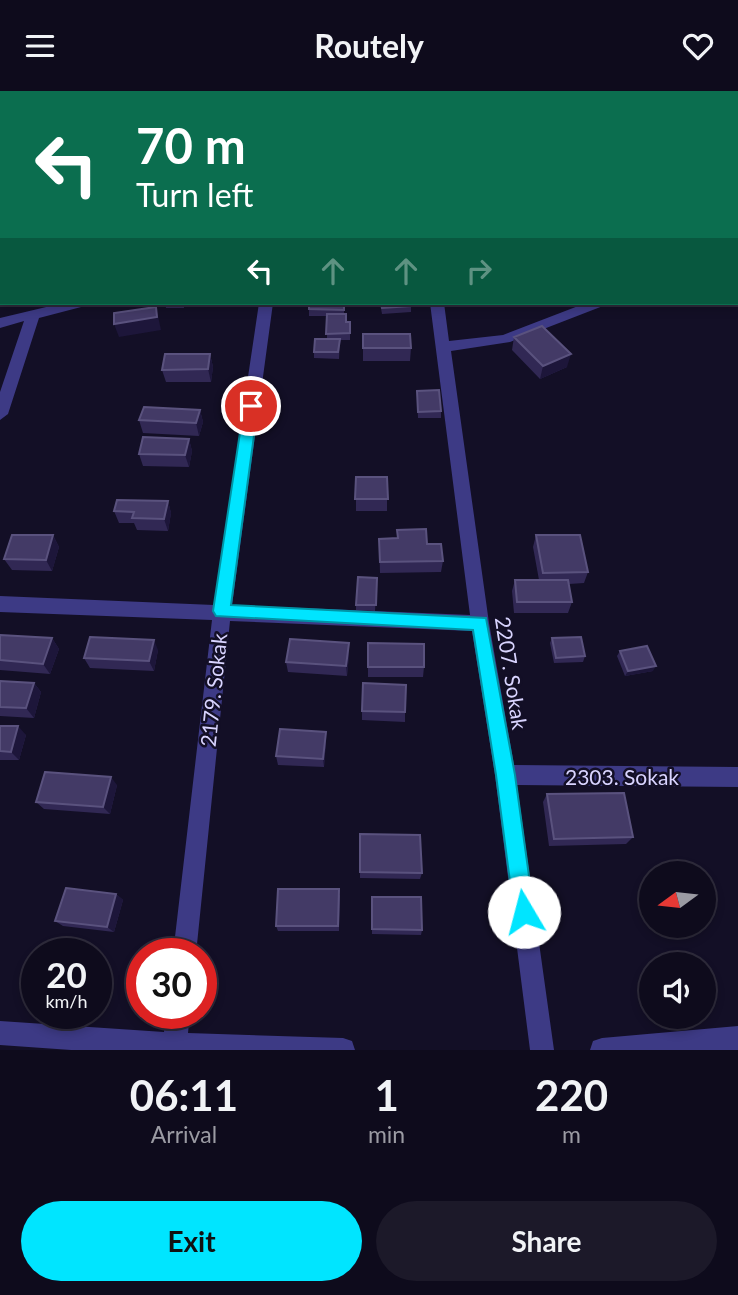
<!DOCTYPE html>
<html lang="en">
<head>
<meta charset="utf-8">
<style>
  body { margin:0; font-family:Lato,sans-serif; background:#1c1929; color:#f1f3f6; height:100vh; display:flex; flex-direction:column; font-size:26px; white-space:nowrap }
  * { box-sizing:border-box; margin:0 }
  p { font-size:23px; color:#9b9ba3 }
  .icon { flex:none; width:38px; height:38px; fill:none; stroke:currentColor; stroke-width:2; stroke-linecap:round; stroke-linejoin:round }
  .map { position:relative; height:959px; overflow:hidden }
  .drawer { display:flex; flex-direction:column; background:#0e0b1c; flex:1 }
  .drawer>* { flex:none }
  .hud { position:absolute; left:0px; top:0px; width:738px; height:214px; box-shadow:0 4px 10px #0003,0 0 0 2px #2e2b3b; background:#0b6e4f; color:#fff; overflow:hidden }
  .needle { width:46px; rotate:255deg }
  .tools { position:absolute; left:639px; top:770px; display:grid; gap:14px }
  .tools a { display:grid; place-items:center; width:77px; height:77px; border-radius:50%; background:#0e0b1c; box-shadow:0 4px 10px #0003,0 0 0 2px #2e2b3b; font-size:35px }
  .speed { position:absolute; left:21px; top:847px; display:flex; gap:14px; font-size:35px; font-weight:700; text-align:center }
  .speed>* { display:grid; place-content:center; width:91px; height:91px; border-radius:50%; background:#0e0b1c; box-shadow:0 4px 10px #0003,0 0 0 2px #2e2b3b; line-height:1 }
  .speed small { font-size:18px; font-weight:400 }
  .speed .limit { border:10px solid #d22; background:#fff; color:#111 }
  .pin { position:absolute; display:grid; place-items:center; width:60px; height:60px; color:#fff; margin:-30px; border:4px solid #fff; border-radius:50%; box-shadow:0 2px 7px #0007 }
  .me { position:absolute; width:77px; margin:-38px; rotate:352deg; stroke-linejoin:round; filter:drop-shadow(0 0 5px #0008) }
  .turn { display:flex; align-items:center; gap:24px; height:147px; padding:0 21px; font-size:32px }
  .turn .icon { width:91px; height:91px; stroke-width:2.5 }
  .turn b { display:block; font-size:49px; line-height:60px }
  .lanes { display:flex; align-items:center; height:66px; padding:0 21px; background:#0003; justify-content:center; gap:35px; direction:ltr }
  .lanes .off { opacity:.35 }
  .eta { display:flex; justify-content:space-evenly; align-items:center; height:119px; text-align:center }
  .eta b { font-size:42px; font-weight:700; line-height:49px }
  .action { display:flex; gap:14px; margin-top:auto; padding:14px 21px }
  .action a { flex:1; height:80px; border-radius:42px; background:#00e5ff; color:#111; font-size:28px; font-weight:700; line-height:80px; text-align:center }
  .action a+a { background:#1c1929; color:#f1f3f6 }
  header { display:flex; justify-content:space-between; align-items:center; height:91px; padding:0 21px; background:#0e0b1c; font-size:32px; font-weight:700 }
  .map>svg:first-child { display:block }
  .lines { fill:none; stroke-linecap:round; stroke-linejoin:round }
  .minor { fill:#3d3a85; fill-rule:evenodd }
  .wall { fill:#312854 }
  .shaded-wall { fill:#1d163a }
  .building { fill:#433a66; stroke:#5a527e; stroke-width:2 }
  .route { fill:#00e5ff; stroke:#0095a6; stroke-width:2 }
  .labels { text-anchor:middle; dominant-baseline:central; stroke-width:5; stroke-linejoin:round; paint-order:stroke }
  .street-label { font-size:21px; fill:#d9d4ff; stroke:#130f26 }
</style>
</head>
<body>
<header><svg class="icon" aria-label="menu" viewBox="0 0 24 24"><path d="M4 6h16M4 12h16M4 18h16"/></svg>Routely<svg class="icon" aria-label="heart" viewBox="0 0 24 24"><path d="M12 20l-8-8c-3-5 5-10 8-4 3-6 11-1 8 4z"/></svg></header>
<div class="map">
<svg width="738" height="959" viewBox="0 0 738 959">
  <rect width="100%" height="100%" fill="#130f26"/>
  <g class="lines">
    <path class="minor" d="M48 0H75L47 2Z
      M85 0H95V2H85Z
      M210 0H220L221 2H211Z
      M381 0H391L392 2H382Z
      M470 0H485L469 2Z
      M0 4H2V10H0Z
      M0 30H2V36H0Z
      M737 41H738V47H737Z
      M0 122H2V130H0Z
      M63 212H87L85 215 39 227 8 323 0 329V301L24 230 0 237V227Z
      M259 212H273L232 514 470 524 430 212H444L449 250 503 244 586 212H605L603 215 510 251 451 260 489 532 514 674 738 676V696L517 694 554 959H530L495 684 472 540 230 530 196 863H173L212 529 0 521V505L214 514Z
      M166 922H190L188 942 343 947 352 950 355 959H71L0 954V930L164 941Z
      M738 935V959H590L593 950 602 947Z"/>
  </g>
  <path class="wall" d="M165 212H197V213H184V217H166Z
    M344 212V223L346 231H350V249H340L339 268 314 267V261L327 248V225H309V218Z
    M380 212H411V221L382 223Z
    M363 243 411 257 410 270H363Z
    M514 246 567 276 540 288 512 259Z
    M210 263 213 276 211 291H166L162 279Z
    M417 300 441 320V327H418Z
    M200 319 203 331 199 345 143 342 139 329Z
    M189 348 192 360 189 376 143 375 139 363Z
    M356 386H387V420H356Z
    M168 410 171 422 168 440 137 439 134 432H119L114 420Z
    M397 439 427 453 443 470 441 481 380 482 379 448 397 447Z
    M53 444 59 456 52 480 12 479 4 468Z
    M536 444 588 481 584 492 569 493 572 511 568 522H514L512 500 515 489H539L533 456Z
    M377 487 375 520 356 519V514Z
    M0 544 52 547 59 558 50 583 0 579Z
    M552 547 585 565 583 571 554 572 550 552Z
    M368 552 424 576 423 586H368Z
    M158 559 154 580 90 577 84 567Z
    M620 560 653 580 625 585 617 565Z
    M349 563 347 585 288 581 286 571Z
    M0 590 34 592 41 601 34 627 0 625Z
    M362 620 405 621V631L362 629Z
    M0 635 26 644 19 669H0Z
    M326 641V650L324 676 278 674 276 665Z
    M117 694 110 723 44 718 36 711Z
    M547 703 633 746 626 753 549 755 543 711Z
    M360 743 422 782 420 788 360 787Z
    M116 803 123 809 114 841 63 835 55 830Z
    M340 804 339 840H278L276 835Z
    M372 806 422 839 421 844 372 843Z"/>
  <path class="shaded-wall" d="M0 59H2V73H0Z
    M0 96H2V108L0 104Z
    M156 216 161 239 119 246 114 233Z
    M210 263 213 276 211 291 208 278Z
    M571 263 567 276 540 288 543 275Z
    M200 319 203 331 199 345 196 332Z
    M189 348 192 360 189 376 185 364Z
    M168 410 171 422 168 440 164 428Z
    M53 444 59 456 52 480 46 469Z
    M52 547 59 558 50 583 43 573Z
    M154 549 158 559 154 580 149 570Z
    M349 552V563L347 585 346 575Z
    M656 575 653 580 625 585 628 580Z
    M34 592 41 601 34 627 26 617Z
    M18 635 26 644 19 669 11 661Z
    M326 641V650L324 676 323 668Z
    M111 686 117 694 110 723 103 716Z
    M116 803 123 809 114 841 107 836Z"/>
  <path class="building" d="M162 0H193V2H162Z
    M674 0H685L687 2H667Z
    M699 0H719L721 2H701Z
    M0 42H2V59H0Z
    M2 76V96H0V77Z
    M309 212H344V219L309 218Z
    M381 212H411V215L382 217Z
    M156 216 157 226 114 233V222Z
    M327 223H346V231H350V242L326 243Z
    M542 235 571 263 543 275 514 246Z
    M363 243H410L411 257H363Z
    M315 248H340L338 261H314Z
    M165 263H210L208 278 162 279Z
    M439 299 441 320 418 321 417 300Z
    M144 316 200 319 196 332 139 329Z
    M143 346 189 348 185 364 139 363Z
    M356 386H387L388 408H355Z
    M117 409 168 410 164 428 132 427 134 421 114 420Z
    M426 438 427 453H441L443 470 380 471 379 448 398 447 397 439Z
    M12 444H53L46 469 4 468Z
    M536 444H580L588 481 543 482Z
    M358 486 377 487 376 514H356Z
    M515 489H568L572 511H517Z
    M0 544 52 547 43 573 0 569Z
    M90 546 154 549 149 570 84 567Z
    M581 546 585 565 556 567 552 547Z
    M290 548 349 552 346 575 286 571Z
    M368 552 424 553V576H368Z
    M647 555 656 575 628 580 620 560Z
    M0 590 34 592 26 617 0 616Z
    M363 592 406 594 405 621 362 620Z
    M0 635H18L11 661 0 660Z
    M280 638 326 641 323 668 276 665Z
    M45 681 111 686 103 716 36 711Z
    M624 702 633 746 554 748 547 703Z
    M360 743 420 744 422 782 360 781Z
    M66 797 116 803 107 836 55 830Z
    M278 798H339L338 835H276Z
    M372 806H421L422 839 372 838Z"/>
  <path class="route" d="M251 310 258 315 231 514 486 527 515 684 534 821 531 829 524 832 517 829 514 821 496 684 473 539 216 525 213 520 244 315Z"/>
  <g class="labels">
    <g class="street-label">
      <text transform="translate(512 582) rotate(81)">2207. Sokak</text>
      <text transform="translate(213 599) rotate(-84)">2179. Sokak</text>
      <text x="622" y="685">2303. Sokak</text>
    </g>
  </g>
</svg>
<div class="tools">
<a><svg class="needle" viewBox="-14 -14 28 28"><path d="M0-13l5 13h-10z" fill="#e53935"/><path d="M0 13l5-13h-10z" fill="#9b9ba3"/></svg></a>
<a><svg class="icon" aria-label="sound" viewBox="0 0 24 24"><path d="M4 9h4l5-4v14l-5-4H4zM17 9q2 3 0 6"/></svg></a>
</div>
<div class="speed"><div>20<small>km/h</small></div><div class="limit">30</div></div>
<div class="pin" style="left:251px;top:315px;background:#d93025"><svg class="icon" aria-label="arrive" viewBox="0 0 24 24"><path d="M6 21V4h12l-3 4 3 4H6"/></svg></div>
<svg class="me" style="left:524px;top:821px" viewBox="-20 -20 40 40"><circle r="19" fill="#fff"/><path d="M0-13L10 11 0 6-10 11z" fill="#00e5ff"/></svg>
<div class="hud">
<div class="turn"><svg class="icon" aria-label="left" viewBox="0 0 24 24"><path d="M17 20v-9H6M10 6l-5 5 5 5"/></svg><div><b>70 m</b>Turn left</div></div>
<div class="lanes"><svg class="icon" aria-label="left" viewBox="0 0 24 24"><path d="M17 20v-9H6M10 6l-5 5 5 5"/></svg><svg class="icon off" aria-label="ahead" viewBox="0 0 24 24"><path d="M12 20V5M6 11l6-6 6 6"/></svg><svg class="icon off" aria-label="ahead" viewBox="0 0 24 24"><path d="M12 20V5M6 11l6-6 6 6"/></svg><svg class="icon off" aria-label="right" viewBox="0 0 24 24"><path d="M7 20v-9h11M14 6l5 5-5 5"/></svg></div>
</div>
</div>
<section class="drawer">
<div class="eta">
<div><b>06:11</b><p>Arrival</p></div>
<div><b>1</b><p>min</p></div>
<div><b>220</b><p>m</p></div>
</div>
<div class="action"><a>Exit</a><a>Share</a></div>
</section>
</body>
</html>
